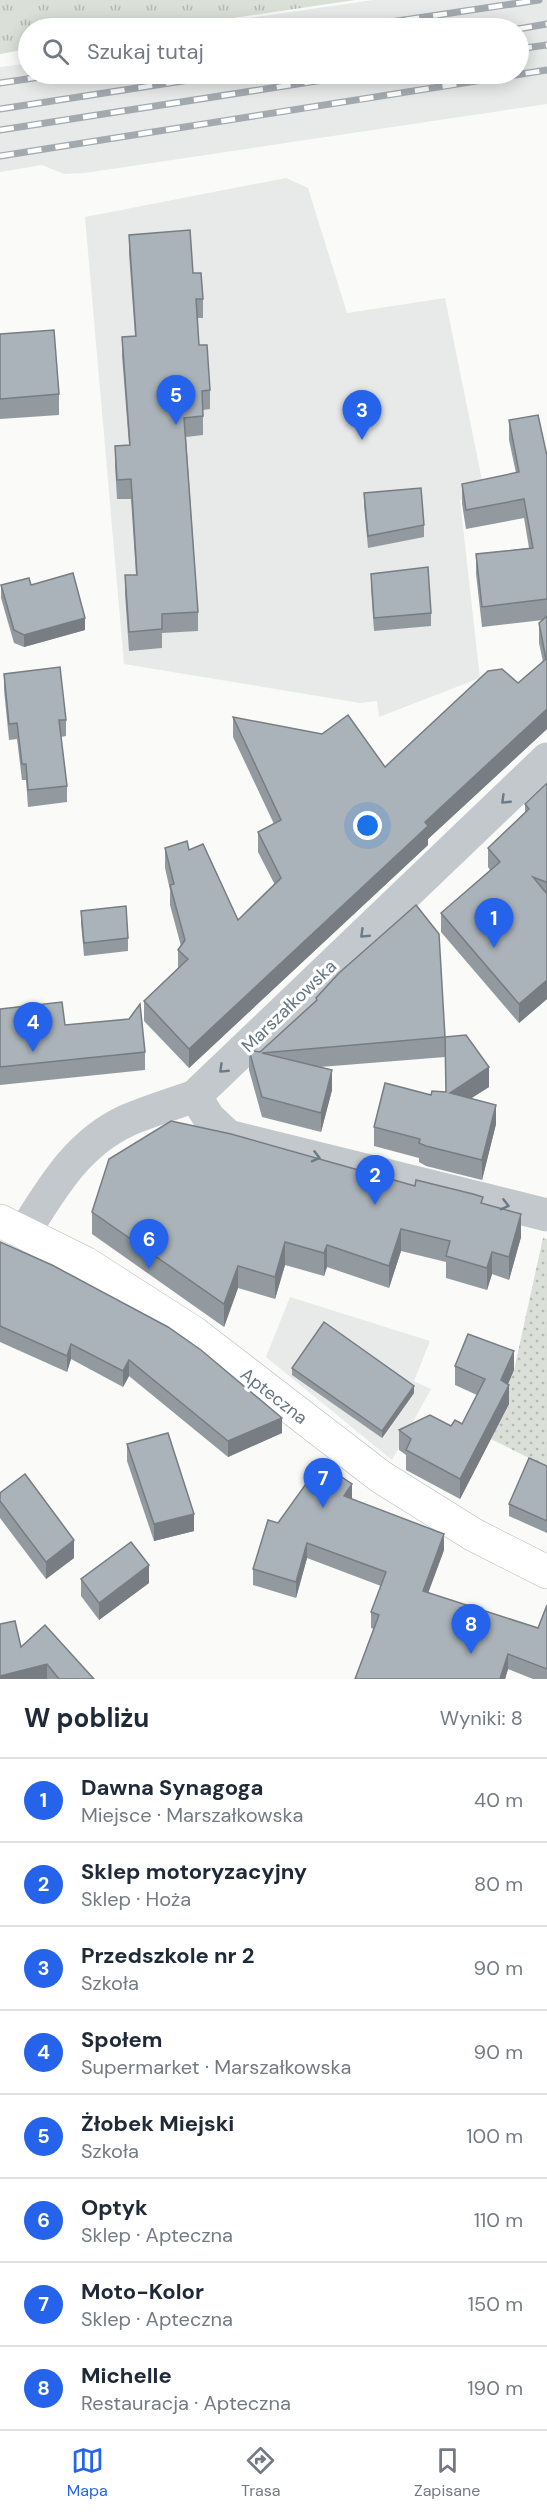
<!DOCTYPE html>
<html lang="pl">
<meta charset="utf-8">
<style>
body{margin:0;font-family:"DM Sans",sans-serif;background:#f2f2f3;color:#1f2937}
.you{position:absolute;left:368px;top:826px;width:21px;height:21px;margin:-15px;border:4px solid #fff;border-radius:50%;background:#1a73e8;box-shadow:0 0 0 9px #1a73e833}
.badge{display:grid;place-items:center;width:39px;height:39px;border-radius:50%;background:#2563eb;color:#fff;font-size:20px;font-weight:700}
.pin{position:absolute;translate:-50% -50px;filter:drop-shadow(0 2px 3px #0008)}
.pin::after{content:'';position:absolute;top:32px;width:21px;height:18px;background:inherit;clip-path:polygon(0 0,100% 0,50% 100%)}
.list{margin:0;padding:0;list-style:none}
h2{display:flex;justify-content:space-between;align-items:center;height:78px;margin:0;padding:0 24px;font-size:26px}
h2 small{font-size:20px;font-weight:400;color:#747a83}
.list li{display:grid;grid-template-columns:39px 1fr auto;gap:18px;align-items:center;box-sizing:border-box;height:84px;padding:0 24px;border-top:2px solid #e0e1e3}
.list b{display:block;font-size:22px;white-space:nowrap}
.list p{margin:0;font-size:20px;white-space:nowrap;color:#747a83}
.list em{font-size:20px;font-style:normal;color:#747a83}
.icon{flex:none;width:33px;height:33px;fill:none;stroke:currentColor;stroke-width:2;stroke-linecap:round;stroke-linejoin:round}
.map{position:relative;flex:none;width:547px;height:1679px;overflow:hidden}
.search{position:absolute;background:#fff;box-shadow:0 3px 15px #0003;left:18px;right:18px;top:18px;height:66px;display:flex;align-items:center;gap:15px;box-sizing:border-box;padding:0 21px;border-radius:33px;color:#747a83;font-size:22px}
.sheet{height:750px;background:#fff}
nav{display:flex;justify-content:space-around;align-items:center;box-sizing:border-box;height:84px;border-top:2px solid #e0e1e3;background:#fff;font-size:16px;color:#747a83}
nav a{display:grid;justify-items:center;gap:3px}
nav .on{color:#2563eb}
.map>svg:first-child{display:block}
.built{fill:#e8e9e9}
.grass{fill:url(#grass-dots)}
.park{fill:url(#park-tufts)}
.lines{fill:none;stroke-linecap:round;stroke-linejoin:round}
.secondary-casing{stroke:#b3babf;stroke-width:34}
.street{stroke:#c3c8cc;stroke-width:33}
.secondary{stroke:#fff;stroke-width:33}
.rail-casing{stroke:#a2aab0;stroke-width:7}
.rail{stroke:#fff;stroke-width:4.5;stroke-dasharray:14;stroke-linecap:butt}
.wall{fill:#929a9f}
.shaded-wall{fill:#777d82}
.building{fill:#aab3b9;stroke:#777d82;stroke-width:1.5}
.oneway{stroke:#6a7a87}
.labels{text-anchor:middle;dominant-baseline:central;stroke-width:6;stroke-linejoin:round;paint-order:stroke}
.street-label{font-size:18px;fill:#657683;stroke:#fff}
</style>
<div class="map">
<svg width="547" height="1679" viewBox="0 0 547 1679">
<defs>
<pattern id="grass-dots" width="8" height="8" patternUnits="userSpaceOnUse" patternTransform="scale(1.5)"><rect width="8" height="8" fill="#dadfd7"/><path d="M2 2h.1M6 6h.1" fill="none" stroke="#b4b9b4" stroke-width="1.8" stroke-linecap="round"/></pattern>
<pattern id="park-tufts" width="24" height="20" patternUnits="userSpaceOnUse" patternTransform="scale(1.5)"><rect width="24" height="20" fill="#dadfd7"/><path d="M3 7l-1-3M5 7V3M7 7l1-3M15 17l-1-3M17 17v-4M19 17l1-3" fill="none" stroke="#b4b9b4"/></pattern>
</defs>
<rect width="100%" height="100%" fill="#fafaf8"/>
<g class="built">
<path d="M373 0H547V104L85 173 64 174 42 165 0 172V67L24 64 28 53V74H518V28H181Z"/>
<path d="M286 178 308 188 347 313 445 298 485 495 460 500 480 678 379 717 377 701 360 703 124 664 85 217Z"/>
<path d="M290 1297 430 1341 414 1381 431 1389 392 1460 266 1357Z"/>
</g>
<path class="grass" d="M543 1238 547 1239V1467L491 1439 509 1405 501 1400 514 1370Z"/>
<path class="park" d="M0 0H355L165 28H28V49L0 54Z"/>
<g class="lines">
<defs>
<path id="secondary" d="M0 1221 85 1263 194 1333 381 1477 474 1535 547 1572"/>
</defs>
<use href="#secondary" class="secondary-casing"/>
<g class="street">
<path d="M195 1096 209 1118 228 1136 547 1215"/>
<path d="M25 1231C52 1188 77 1144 126 1121 148 1111 173 1104 195 1096L547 759"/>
</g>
<use href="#secondary" class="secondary"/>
<defs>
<g id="rail">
<path d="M350 28 539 0"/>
<path d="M518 29 547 24"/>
<path d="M518 49 547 45"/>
<path d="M0 83 60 74"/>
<path d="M0 109 228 74"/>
<path d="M0 130 362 74"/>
<path d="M0 156 547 70"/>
</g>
</defs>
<use href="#rail" class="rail-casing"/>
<use href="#rail" class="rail"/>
</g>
<g class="wall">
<path d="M129 235 193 273 203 299V318H197L199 345 210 390V409L203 410V435L186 437 198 612V631L162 633V648L129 651 125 594V575H136L131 499H117L115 465V446L129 445 122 356V337L135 336 129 254Z"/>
<path d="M0 334 59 394V415L0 419Z"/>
<path d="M509 420 547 456V729L428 839V845L189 1068 144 1021V1001L178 968V950L181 946 170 905V890L165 868V848L189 850 238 920 275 885 258 852V832L274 824 233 737V717L385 767 518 683 543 662 539 643V623L543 620 482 627 476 574V554L529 548 524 518 466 529 462 504V484L516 473 509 440Z"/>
<path d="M364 493 424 525V537L368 548 364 505Z"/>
<path d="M371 574 431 613V626L374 631 371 587Z"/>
<path d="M1 585H31L85 630 24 647 14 643 1 598Z"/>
<path d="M4 674 66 720V736L61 737 67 786V802L28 807 26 780H22L17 739 9 740 4 690Z"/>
<path d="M547 783V999L519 1023 441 932V913L490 870 488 867V848L525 812V804Z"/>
<path d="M81 911 128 938V951L84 956 81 923Z"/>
<path d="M316 998 445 1037 489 1087 471 1098 496 1124 482 1180 426 1166 419 1162V1158L374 1146V1127L431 1095 446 1092 445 1057 320 1067 332 1090 321 1132 262 1117 249 1070V1050L260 1052 316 1001Z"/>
<path d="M0 1009 65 1025 145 1052V1070L0 1085Z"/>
<path d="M415 1186 521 1237 509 1280 492 1274 487 1290 446 1278V1262L401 1251 389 1288 327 1267 324 1276 285 1265 275 1299 238 1288 224 1327 92 1234V1212Z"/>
<path d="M0 1242 282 1433 228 1457 129 1376 123 1387 71 1359 67 1372 0 1342Z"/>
<path d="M455 1366 514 1370 508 1384 509 1404 460 1499 406 1470V1455L399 1450V1430L451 1426 462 1424 477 1395 455 1385Z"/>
<path d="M292 1368 414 1393 382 1438 292 1375Z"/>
<path d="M127 1444 194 1531 154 1541 127 1461Z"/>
<path d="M547 1466V1533L509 1516V1504Z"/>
<path d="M0 1493 74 1558 46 1579 0 1518Z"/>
<path d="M352 1500 444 1550 428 1593 538 1628 547 1605V1679H533L508 1669 505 1679H355L374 1629 371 1628V1612L381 1586 307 1558 296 1598 253 1585V1569L278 1523Z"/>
<path d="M81 1579 149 1583 99 1620 81 1596Z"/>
<path d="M21 1647 94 1679H0Z"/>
</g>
<g class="shaded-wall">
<path d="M85 618V630L24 647V635Z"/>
<path d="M547 709V729L428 839V845L189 1068V1049L425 822Z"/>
<path d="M547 881V900L546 901V882Z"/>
<path d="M547 980V999L519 1023V1004Z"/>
<path d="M489 1067V1087L450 1112V1093Z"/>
<path d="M332 1070V1090L321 1132V1113Z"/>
<path d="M496 1105V1124L482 1180V1160Z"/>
<path d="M521 1214V1237L509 1280V1257Z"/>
<path d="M401 1229V1251L389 1288V1266Z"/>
<path d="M285 1242V1265L275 1299V1277Z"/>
<path d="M327 1245V1267L324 1276V1253Z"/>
<path d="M492 1252V1274L487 1290V1268Z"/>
<path d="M238 1266V1288L224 1327V1304Z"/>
<path d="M71 1344V1359L67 1372V1356Z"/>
<path d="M514 1351V1370L501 1400V1380Z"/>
<path d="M129 1360V1376L123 1387V1371Z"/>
<path d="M509 1385V1404L460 1499V1479Z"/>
<path d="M414 1386V1393L382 1438V1431Z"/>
<path d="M282 1418V1433L228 1457V1441Z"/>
<path d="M352 1484V1500L344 1496Z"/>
<path d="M194 1514V1531L154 1541V1524Z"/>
<path d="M444 1534V1550L423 1607V1591Z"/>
<path d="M74 1540V1558L46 1579V1562Z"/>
<path d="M307 1543V1558L296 1598V1582Z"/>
<path d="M149 1565V1583L99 1620V1603Z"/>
<path d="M508 1654V1669L505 1679H500Z"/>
<path d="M47 1664V1679H0V1676Z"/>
</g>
<g class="building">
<path d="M190 230 193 273H201L203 299H196L199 345H207L210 390 202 391 203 416 184 418 198 612 162 614V629L129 632 125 575H137L131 479 117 480 115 446 130 445 122 337 136 336 129 235Z"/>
<path d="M54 330 59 394 0 399V334Z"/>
<path d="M538 415 547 456V599L482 607 476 554 533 548 524 499 466 510 462 484 519 472 509 420Z"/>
<path d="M421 488 424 525 368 536 364 493Z"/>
<path d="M428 567 431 613 374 618 371 574Z"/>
<path d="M73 573 85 618 24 635 14 630 1 585 29 578 31 585Z"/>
<path d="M547 616V709L425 822 428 826 189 1049 144 1001 188 959 178 950 185 940 170 885 174 884 165 848 187 841 189 850 203 844 238 920 281 878 258 832 281 820 233 717 322 734 348 715 385 767 488 671 502 669 518 683 546 659 539 623Z"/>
<path d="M60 667 66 720H59L67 786 28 790 26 764H22L17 723 9 724 4 674Z"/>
<path d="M547 783V881L546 882 533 877 547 894V980L519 1004 441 913 500 862 488 848 529 809 525 804Z"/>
<path d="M416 905 439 934 445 1037 466 1035 489 1067 450 1093 496 1105 482 1160 426 1146 419 1143 420 1139 374 1127 385 1083 431 1095 432 1091 446 1092 445 1037 262 1053 332 1070 321 1113 262 1097 249 1050 260 1052 317 1000 316 998 339 973Z"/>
<path d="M126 906 128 938 84 943 81 911Z"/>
<path d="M62 1002 65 1025 129 1019 140 1004 145 1052 0 1067V1009Z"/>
<path d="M171 1121 231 1134 415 1186 416 1180 473 1194 483 1197 481 1203 521 1214 509 1257 492 1252 487 1268 446 1256 450 1241 401 1229 389 1266 327 1245 324 1253 285 1242 275 1277 238 1266 224 1304 92 1212 109 1159Z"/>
<path d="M0 1242 52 1265 168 1327 201 1350 282 1418 228 1441 129 1360 123 1371 71 1344 67 1356 0 1326Z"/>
<path d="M324 1322 414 1386 382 1431 292 1368Z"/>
<path d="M468 1334 514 1351 501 1380 509 1385 460 1479 406 1450 411 1439 399 1430 430 1415 451 1426 455 1420 462 1424 485 1379 455 1366Z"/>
<path d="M168 1433 194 1514 154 1524 127 1444Z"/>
<path d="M529 1458 547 1466V1521L509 1504Z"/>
<path d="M321 1463 352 1484 344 1496 444 1534 423 1591 538 1628 547 1605V1669L508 1654 500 1679H355L379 1615 371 1612 386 1572 307 1543 296 1582 253 1569 268 1520 278 1523Z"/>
<path d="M25 1474 74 1540 46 1562 0 1501V1493Z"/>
<path d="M131 1542 149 1565 99 1603 81 1579Z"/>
<path d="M15 1621 21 1647 45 1625 94 1679H59L47 1664 0 1676V1624Z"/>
</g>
<defs><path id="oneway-chevron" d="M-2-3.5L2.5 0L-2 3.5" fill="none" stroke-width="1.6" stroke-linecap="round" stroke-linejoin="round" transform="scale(1.5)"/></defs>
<g class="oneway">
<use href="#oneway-chevron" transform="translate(505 800) rotate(136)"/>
<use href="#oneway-chevron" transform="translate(364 934) rotate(136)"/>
<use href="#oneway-chevron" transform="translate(223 1069) rotate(136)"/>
<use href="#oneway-chevron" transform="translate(316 1157) rotate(14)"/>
<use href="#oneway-chevron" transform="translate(505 1205) rotate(14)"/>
</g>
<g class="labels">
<g class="street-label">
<text transform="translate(289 1006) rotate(-44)">Marszałkowska</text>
<text transform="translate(274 1396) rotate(38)">Apteczna</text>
</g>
</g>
</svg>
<div class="you"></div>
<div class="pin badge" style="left:494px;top:948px">1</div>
<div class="pin badge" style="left:375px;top:1205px">2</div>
<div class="pin badge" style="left:362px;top:440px">3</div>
<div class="pin badge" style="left:33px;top:1052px">4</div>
<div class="pin badge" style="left:176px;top:425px">5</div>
<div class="pin badge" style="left:149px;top:1269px">6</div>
<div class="pin badge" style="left:323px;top:1508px">7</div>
<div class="pin badge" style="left:471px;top:1654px">8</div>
<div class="search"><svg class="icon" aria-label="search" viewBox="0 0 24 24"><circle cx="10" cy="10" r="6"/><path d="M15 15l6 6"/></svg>Szukaj tutaj</div>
</div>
<section class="sheet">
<h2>W pobliżu<small>Wyniki: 8</small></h2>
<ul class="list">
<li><span class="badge">1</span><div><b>Dawna Synagoga</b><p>Miejsce · Marszałkowska</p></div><em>40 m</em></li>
<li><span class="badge">2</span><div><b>Sklep motoryzacyjny</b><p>Sklep · Hoża</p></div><em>80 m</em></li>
<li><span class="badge">3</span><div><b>Przedszkole nr 2</b><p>Szkoła</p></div><em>90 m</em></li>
<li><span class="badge">4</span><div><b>Społem</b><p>Supermarket · Marszałkowska</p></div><em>90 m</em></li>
<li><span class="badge">5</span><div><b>Żłobek Miejski</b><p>Szkoła</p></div><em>100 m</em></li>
<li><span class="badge">6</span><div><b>Optyk</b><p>Sklep · Apteczna</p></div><em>110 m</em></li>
<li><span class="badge">7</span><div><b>Moto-Kolor</b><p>Sklep · Apteczna</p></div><em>150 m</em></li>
<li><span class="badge">8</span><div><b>Michelle</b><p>Restauracja · Apteczna</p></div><em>190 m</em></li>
</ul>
</section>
<nav>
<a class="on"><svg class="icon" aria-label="map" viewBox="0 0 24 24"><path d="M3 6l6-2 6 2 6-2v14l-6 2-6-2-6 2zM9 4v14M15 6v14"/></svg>Mapa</a>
<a><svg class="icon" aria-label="directions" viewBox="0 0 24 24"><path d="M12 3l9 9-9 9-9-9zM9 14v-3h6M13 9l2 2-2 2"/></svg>Trasa</a>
<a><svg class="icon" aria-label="saved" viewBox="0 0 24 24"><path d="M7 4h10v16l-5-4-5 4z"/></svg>Zapisane</a>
</nav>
